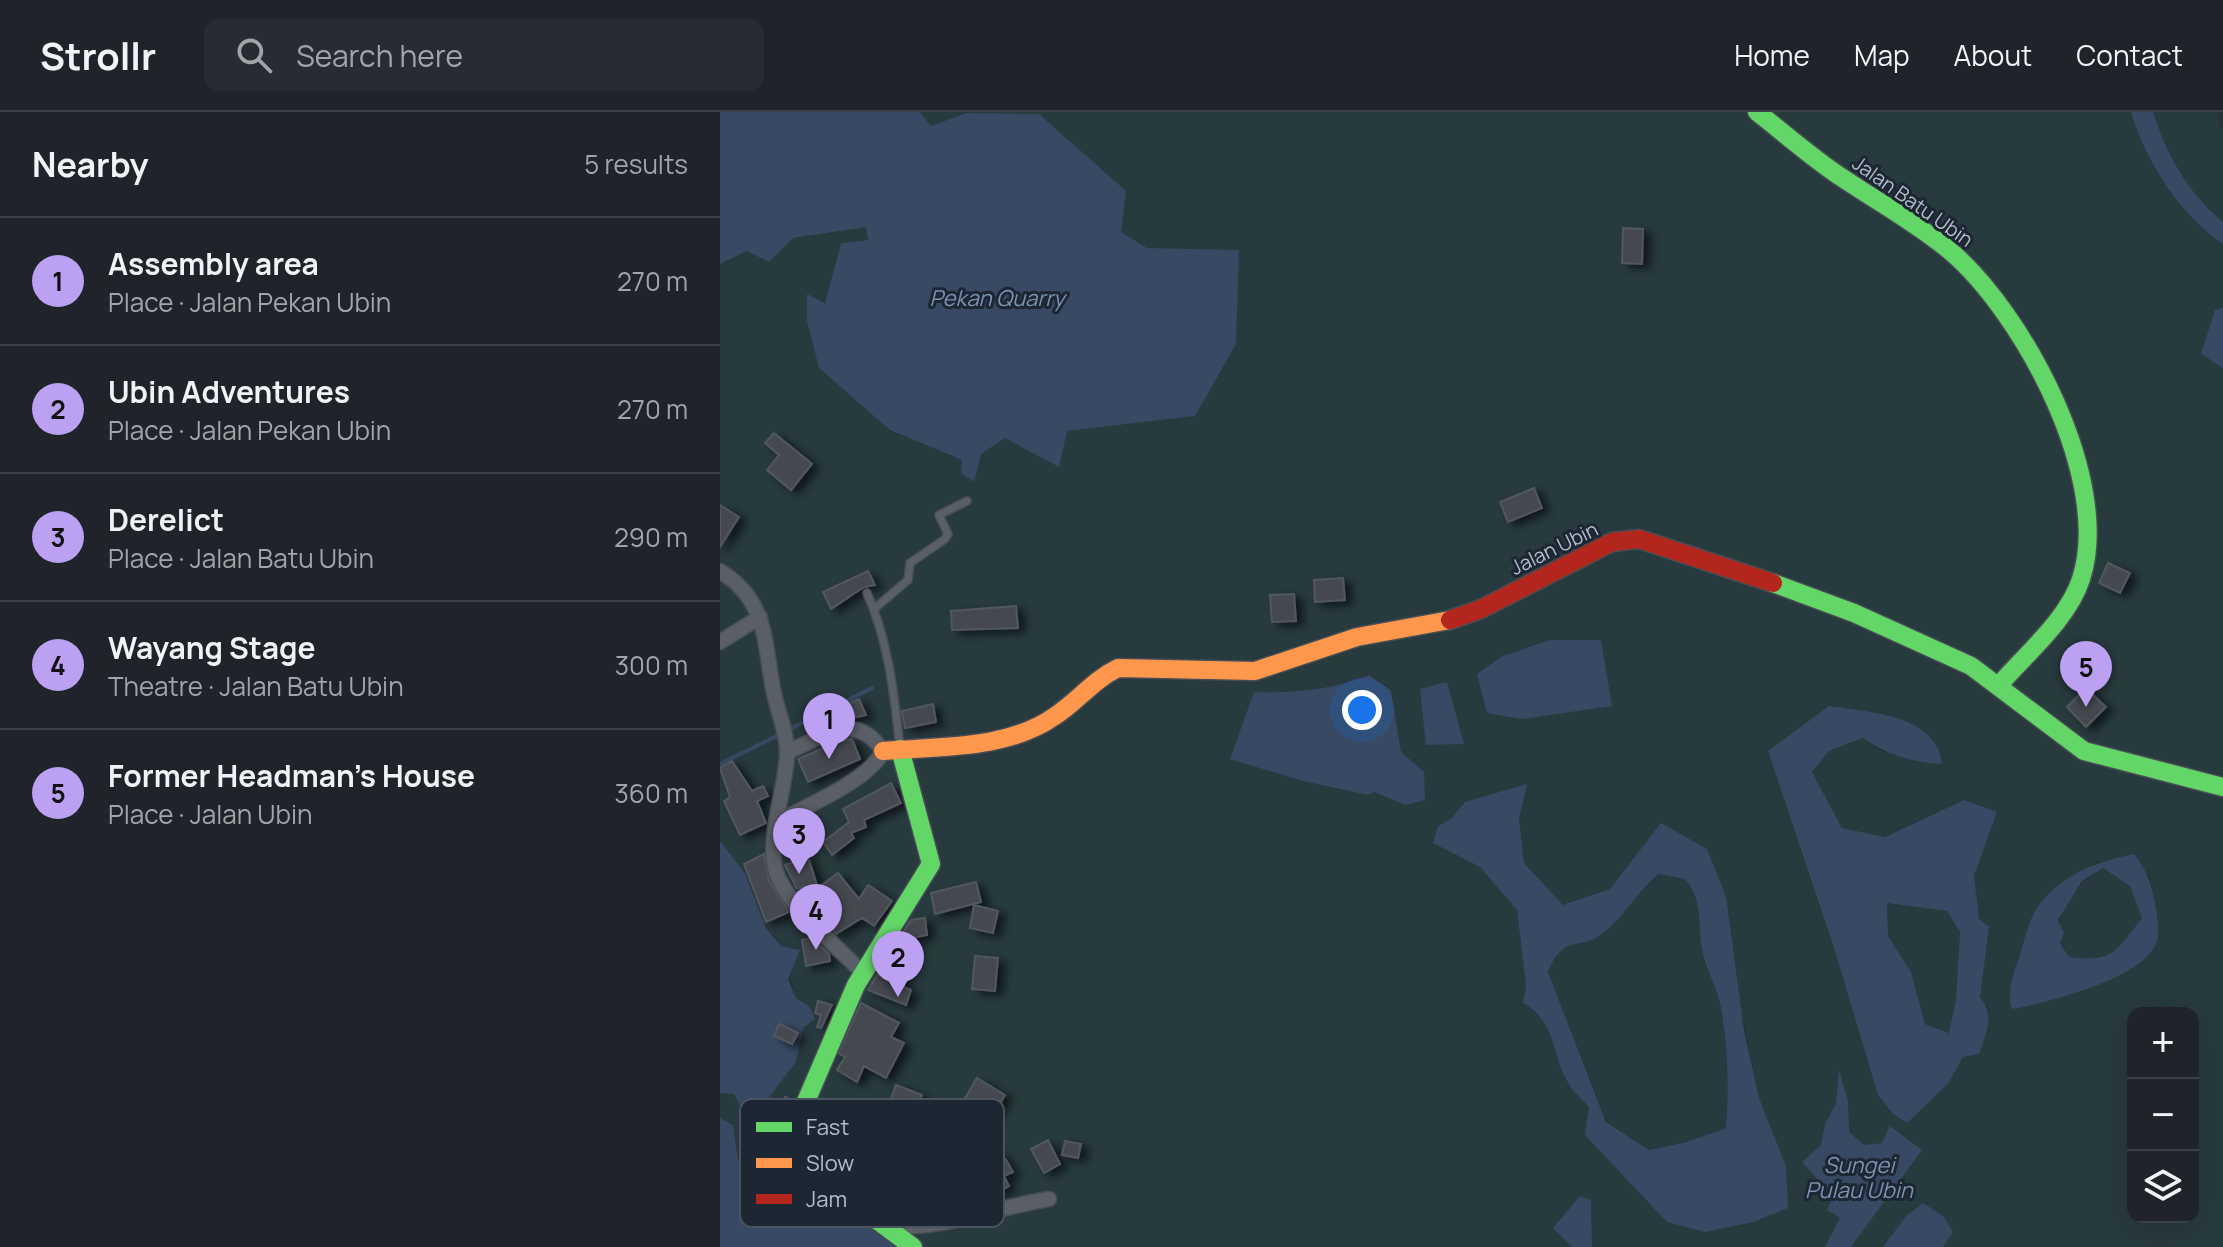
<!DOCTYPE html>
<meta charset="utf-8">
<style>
body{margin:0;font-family:Manrope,sans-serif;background:#282c32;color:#f1f3f6}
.controls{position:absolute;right:24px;bottom:24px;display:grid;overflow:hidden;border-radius:16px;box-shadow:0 8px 32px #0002}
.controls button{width:72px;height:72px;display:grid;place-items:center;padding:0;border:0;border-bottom:2px solid #3d4147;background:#20242a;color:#f1f3f6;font:40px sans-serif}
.you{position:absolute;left:642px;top:598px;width:28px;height:28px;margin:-20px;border:6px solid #fff;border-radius:50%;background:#1a73e8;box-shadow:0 0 0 12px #1a73e833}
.badge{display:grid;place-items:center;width:52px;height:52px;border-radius:50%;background:#bca0f2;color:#111;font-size:26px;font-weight:700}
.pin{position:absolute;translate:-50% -66px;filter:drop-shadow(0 2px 4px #0008)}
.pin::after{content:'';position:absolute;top:42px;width:28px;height:24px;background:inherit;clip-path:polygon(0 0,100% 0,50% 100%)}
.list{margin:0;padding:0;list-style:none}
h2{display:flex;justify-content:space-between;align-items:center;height:104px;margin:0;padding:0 32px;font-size:34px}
h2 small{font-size:26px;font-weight:400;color:#a2a4a8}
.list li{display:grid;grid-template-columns:52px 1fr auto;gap:24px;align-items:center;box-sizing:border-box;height:128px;padding:0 32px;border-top:2px solid #3d4147}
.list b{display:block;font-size:30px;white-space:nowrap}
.list p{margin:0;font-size:26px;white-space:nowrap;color:#a2a4a8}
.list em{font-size:26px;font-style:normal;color:#a2a4a8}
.icon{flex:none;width:44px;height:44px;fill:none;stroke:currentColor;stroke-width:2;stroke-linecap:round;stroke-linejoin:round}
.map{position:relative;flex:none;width:1503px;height:1135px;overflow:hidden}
header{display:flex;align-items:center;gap:48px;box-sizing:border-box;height:112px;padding:0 40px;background:#20242a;border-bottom:2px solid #3d4147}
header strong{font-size:38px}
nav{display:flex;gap:44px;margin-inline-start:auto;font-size:28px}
.search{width:560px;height:72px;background:#282c32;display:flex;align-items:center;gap:20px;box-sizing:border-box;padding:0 28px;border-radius:16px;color:#a2a4a8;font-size:30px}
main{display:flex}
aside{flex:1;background:#20242a}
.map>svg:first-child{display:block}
.green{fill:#273a3e;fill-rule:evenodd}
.water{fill:#384963;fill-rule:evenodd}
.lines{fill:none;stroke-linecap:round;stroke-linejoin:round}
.stream{stroke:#384963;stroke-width:4}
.building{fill:#444950;stroke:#52575f;stroke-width:2;filter:url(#shadow)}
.lane-casing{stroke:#484c53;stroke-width:10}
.street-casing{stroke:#484c53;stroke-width:17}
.fast-casing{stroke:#484c53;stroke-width:21}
.slow-casing{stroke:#484c53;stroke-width:21}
.jam-casing{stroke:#484c53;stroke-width:21}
.lane{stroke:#5a5e66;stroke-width:7}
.street{stroke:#5a5e66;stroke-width:14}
.fast{stroke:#63d668;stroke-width:18}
.slow{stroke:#ff974d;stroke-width:18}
.jam{stroke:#b3261e;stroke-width:18}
.labels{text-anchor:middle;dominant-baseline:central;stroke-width:6;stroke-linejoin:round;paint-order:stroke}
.street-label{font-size:20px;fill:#b4bcc9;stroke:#1d2633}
.water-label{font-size:22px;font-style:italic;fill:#7c92b1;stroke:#1d2633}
.key{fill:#1d2633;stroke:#4a5360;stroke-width:2}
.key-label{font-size:22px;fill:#b4bcc9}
</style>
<header>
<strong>Strollr</strong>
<div class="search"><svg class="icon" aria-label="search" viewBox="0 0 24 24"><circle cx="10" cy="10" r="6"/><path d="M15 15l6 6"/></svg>Search here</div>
<nav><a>Home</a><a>Map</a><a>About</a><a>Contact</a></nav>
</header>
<main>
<aside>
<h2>Nearby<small>5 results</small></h2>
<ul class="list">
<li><span class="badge">1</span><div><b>Assembly area</b><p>Place · Jalan Pekan Ubin</p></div><em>270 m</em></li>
<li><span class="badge">2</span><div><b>Ubin Adventures</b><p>Place · Jalan Pekan Ubin</p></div><em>270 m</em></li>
<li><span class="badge">3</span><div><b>Derelict</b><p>Place · Jalan Batu Ubin</p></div><em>290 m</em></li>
<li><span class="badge">4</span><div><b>Wayang Stage</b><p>Theatre · Jalan Batu Ubin</p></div><em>300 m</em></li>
<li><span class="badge">5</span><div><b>Former Headman's House</b><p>Place · Jalan Ubin</p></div><em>360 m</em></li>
</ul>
</aside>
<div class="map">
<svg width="1503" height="1135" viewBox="0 0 1503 1135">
<defs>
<filter id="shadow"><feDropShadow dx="7" dy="4" stdDeviation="4" flood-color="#0009"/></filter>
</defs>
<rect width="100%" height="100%" fill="#2a3038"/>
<g class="green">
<path d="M200 0H1411C1425 50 1461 102 1503 132V196L1481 242 1503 256V1135H1223L1233 1120 1186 1104 1163 1135H872L871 1088 852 1135H176L170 1129 33 1060 18 1048 13 1013 0 1006V981H14L21 991 41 996 76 950 90 895 76 886 61 834 41 808 25 761 0 729V152L27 139 49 149 73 126 146 114 148 128 120 132 105 191 87 183 169 318 242 348 253 370 261 342 285 325 338 354 347 319 475 304 519 139 426 136 401 120 246 1 211 14ZM649 563 671 577 681 641 704 660 685 693 654 680 648 683 583 669 511 647 534 580C574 581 612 578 649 563ZM1189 608 1165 641 1143 626 1109 639 1092 660 1122 716 1165 725 1216 700H1277L1254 764 1260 885 1270 897 1228 972 1173 1002 1158 983 1115 839 1048 639ZM732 707H799L804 751 843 793 890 777 916 747 987 737 1006 784 1011 848 1039 986 1066 1054 886 1041 866 1023 870 995C863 988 853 980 848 972 831 942 837 912 803 891L806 874 797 798 760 755 713 731 718 714ZM1377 749 1430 763 1436 833C1391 885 1355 868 1295 858L1314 801ZM1413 901H1473V1105H1413Z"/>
<path d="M1433 0H1497L1499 14 1503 17V110C1469 82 1446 42 1433 0Z"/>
<path d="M1383 756 1410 774 1422 806C1395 840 1394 849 1349 845 1326 809 1351 776 1383 756Z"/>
<path d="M939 762 965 767C984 790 977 811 982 838 985 856 996 873 1000 891 1008 932 1008 974 1006 1016L967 1030 929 1038 887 1010 828 860C844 821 860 839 882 822 903 807 917 780 939 762Z"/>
<path d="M1166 791 1227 799 1240 820 1236 887 1230 921 1205 912 1191 860 1168 824Z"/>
</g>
<g class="water">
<path d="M0 0H200L211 14 246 1 319 2 406 79 401 120 427 136 519 138 516 232 475 304 347 319 339 355 285 326 261 342 254 370 241 361 242 348 170 318 99 256 87 209V182L105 191 121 131 148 128 146 115 73 126 49 150 27 139 0 152Z"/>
<path d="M1411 0H1433C1446 42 1469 82 1503 110V132C1461 103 1425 50 1411 0Z"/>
<path d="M1502 196H1503V256L1481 242 1495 198Z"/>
<path d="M830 528H881L892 594 802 607 767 601 757 562 783 544Z"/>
<path d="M649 563 671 578 681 640 704 660 705 688 685 693 654 680 648 683 583 669 510 647 534 580C574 581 612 578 649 563Z"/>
<path d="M727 570 744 632 706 633 700 577Z"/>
<path d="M1109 594C1146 600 1218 602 1222 652 1191 650 1168 643 1143 626L1109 639 1092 660 1122 716 1165 725 1244 688 1277 700 1254 764 1259 807 1269 815 1260 885C1276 904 1266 920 1259 942L1243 945 1228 972 1187 1011 1173 1002 1158 983 1115 839 1048 639ZM1167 791 1227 799 1240 820 1236 887 1229 921 1205 912 1191 860 1168 824Z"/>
<path d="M807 672 799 707 804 751 843 793 890 777 941 711 987 737 1006 784 1024 918 1039 986 1066 1054 1068 1096 1033 1110 985 1120 947 1110 865 1023 869 995C863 988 853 980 848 971 831 942 837 911 803 891L806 874 797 798 760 755 713 731 718 714 731 707 745 690ZM939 762 965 767C984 790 977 811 982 838 985 856 996 873 1000 891 1008 932 1009 975 1006 1016L967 1030 929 1038 886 1010 828 860C844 821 860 839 882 822 904 806 917 779 939 762Z"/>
<path d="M0 729 25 761 46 816 61 834 80 838 68 867 76 886 90 895 95 907 84 915 76 950 41 996 21 995 14 982 0 981Z"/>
<path d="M1414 742C1427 759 1431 770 1435 791 1437 804 1441 822 1435 834 1419 867 1327 891 1292 897 1286 882 1293 863 1298 849 1303 834 1307 814 1314 801 1336 764 1375 750 1414 742ZM1383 756 1410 774 1422 806C1395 840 1394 850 1349 845L1340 831 1344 821 1338 808 1362 769Z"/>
<path d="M1119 958 1128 989 1129 1020 1144 1033 1162 1031 1170 1014 1202 1038 1131 1135H1105L1120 1106 1107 1098 1113 1085 1082 1050 1101 1033 1105 1012 1116 992Z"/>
<path d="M0 1006 13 1013 18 1048 33 1060 55 1041 176 1135H0Z"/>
<path d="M860 1084 871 1088 872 1135H852L833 1116Z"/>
<path d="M1203 1091 1224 1105 1233 1120 1223 1135H1163L1186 1104Z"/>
</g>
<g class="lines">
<g class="stream">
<path d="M68 618 152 576"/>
<path d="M0 652 61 622"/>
</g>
</g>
<g class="building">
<path d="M903 116 923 117 922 152 902 151Z"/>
<path d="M54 321 92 352 71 378 47 358 59 343 45 331Z"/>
<path d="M814 376 822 396 788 410 780 390Z"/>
<path d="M0 393 19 405 0 435Z"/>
<path d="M1388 451 1410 461 1400 481 1379 471Z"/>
<path d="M148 459 155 473 144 475 111 497 103 480Z"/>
<path d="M623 466 625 488 595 490 594 468Z"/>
<path d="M574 482 576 509 552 510 550 483Z"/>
<path d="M296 494 298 516 232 518 231 499Z"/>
<path d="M1366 576 1386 595 1366 615 1347 595Z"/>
<path d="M139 587 146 603 123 608 118 596Z"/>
<path d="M213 592 216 610 185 616 182 599Z"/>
<path d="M132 627 140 647 88 670 78 647 122 628Z"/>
<path d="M12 649 32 679 43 674 48 684 37 689 46 711 20 723 4 689 10 685 0 656Z"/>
<path d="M171 671 181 691 144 708 146 715 131 721 134 726 112 743 103 730 129 710 123 697Z"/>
<path d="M44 742 49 769 69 800 46 810 24 752Z"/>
<path d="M88 745 98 776 118 761 139 787 148 773 172 789 154 814 142 806 116 822 92 796 98 792 84 774 77 777 65 753Z"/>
<path d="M256 770 261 790 215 802 211 781Z"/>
<path d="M254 793 278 799 273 821 250 816Z"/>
<path d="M205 806 207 823 192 826 180 873 191 878 186 893 148 878 187 814 191 808Z"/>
<path d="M92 826 109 842 110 849 86 854 82 828Z"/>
<path d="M255 844 278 846 275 879 252 877Z"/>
<path d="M98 889 112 893 101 916 97 915 101 903 95 901Z"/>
<path d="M141 891 179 911 171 925 184 931 166 966 144 954 137 970 117 958 125 945 118 941Z"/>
<path d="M59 912 78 921 72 932 54 924Z"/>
<path d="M257 966 285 983 269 1011 240 995Z"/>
<path d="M176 973 202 983 194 1002 169 992Z"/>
<path d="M65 985 71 988 59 1018 43 1011 52 987 62 992Z"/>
<path d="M253 1028 262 1047 278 1039 286 1048 293 1060 284 1064 289 1074 275 1082 259 1052 239 1062 228 1041Z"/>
<path d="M328 1028 340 1052 324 1061 311 1037Z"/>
<path d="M345 1029 361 1032 358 1046 342 1043Z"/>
</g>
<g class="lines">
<defs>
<g id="lane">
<path d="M147 481C169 531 174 582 180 635"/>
<path d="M154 497 188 468 190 451 225 427 228 422 219 403 247 389"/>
</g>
<g id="street">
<path d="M0 459C47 488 44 528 53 577 57 598 68 622 67 643 66 677 44 734 58 765 72 797 118 836 143 861"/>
<path d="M0 530 40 505"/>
<path d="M57 710C86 694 150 668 163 639 135 597 104 625 67 640"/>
<path d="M168 1115C224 1117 274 1096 329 1087"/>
</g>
<g id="fast">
<path d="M1037 0C1064 21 1090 44 1118 63 1155 88 1195 110 1229 138 1304 201 1393 369 1361 467 1348 507 1307 541 1280 572"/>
<path d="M1053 471 1134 501 1251 554 1364 639 1503 675"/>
<path d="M180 637 211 752 136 873 69 1029 123 1083 193 1135"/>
</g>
<path id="slow" d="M163 639C220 634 287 638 335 604 358 589 373 568 398 556L535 559 637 525 730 508"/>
<path id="jam" d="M730 508 761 497 892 430 919 427 1053 471"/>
</defs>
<use href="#lane" class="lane-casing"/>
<use href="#street" class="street-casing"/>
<use href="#fast" class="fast-casing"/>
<use href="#slow" class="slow-casing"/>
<use href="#jam" class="jam-casing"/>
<use href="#lane" class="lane"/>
<use href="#street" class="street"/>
<use href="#fast" class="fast"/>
<use href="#slow" class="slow"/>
<use href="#jam" class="jam"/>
</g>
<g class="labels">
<g class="street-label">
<text transform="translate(1193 89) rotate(35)">Jalan Batu Ubin</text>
<text transform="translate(834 436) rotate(-26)">Jalan Ubin</text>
</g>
<g class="water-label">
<text x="277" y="186">Pekan Quarry</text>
<text x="1139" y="1053">Sungei<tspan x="1139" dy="25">Pulau Ubin</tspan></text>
</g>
</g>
<rect x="20" y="987" width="264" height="128" rx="12" class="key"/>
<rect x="36" y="1010" width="36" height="10" fill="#63d668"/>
<rect x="36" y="1046" width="36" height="10" fill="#ff974d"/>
<rect x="36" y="1082" width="36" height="10" fill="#b3261e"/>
<g class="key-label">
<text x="86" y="1023">Fast</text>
<text x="86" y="1059">Slow</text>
<text x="86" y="1095">Jam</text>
</g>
</svg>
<div class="controls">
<button>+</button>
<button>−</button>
<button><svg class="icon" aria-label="layers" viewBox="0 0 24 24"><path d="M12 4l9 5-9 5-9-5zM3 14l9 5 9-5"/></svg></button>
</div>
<div class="you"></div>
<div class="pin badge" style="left:109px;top:647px">1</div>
<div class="pin badge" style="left:178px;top:885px">2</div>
<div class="pin badge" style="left:79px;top:762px">3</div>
<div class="pin badge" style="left:96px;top:838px">4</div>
<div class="pin badge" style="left:1366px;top:595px">5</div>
</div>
</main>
